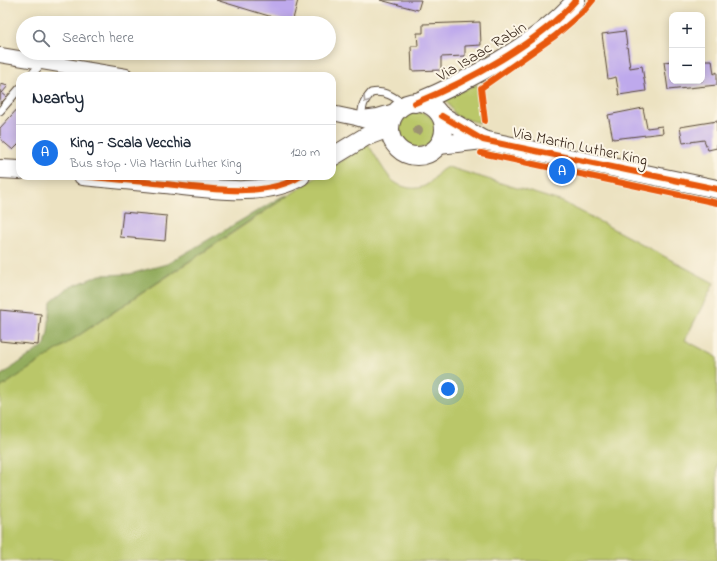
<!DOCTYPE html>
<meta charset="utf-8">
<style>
body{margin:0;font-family:"Indie Flower",sans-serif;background:#f6f6f7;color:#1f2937}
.controls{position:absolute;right:12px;top:12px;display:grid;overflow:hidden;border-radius:8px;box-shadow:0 2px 10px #0003}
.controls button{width:36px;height:36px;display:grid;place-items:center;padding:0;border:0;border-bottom:1px solid #e0e1e3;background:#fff;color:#1f2937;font:20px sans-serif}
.you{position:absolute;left:448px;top:389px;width:14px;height:14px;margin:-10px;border:3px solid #fff;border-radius:50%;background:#1a73e8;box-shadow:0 0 0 6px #1a73e833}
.badge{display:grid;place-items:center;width:26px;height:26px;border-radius:50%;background:#1a73e8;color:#fff;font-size:13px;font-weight:700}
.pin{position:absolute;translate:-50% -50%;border:2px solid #fff;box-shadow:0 1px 4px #0006}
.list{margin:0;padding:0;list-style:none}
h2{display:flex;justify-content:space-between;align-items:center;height:52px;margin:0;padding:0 16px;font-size:17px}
h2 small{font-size:13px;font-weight:400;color:#747a83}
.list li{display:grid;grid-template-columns:26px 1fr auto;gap:12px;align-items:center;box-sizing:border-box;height:56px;padding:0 16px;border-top:1px solid #e0e1e3}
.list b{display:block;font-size:15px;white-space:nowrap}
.list p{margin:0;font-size:13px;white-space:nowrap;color:#747a83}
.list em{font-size:13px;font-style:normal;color:#747a83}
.icon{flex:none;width:22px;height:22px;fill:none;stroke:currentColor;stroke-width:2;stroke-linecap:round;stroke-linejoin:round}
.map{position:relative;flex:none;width:717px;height:561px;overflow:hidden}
.search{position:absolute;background:#fff;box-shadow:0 2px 10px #0003;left:16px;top:16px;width:320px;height:44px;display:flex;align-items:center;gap:10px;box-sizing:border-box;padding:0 14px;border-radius:22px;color:#747a83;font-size:15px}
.panel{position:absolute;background:#fff;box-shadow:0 2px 10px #0003;left:16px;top:72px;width:320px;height:108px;border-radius:12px}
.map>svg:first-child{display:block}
.green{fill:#bac769;stroke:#7a7844}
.forest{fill:#93ac5d;stroke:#676b3e}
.building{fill:#bea9ec}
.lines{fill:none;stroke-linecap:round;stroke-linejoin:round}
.service-casing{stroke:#564636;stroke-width:9}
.minor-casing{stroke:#564636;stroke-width:16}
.tertiary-casing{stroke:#564636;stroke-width:20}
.service{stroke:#fff;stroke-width:7}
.minor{stroke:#fff;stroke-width:14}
.tertiary{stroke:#fff;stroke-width:18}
.cycleway-casing{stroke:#fcf5e5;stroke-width:8}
.cycleway{stroke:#e8590c;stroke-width:6}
.tree{fill:#9c9272}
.oneway{stroke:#a79f9a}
.labels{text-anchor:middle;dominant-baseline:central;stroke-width:4;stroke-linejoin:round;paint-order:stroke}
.street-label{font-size:16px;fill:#3b2a1e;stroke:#fcf5e5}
</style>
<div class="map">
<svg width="717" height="561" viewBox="0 0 717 561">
<rect width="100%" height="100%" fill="#fcf5e5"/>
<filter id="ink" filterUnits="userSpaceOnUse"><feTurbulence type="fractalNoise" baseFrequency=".025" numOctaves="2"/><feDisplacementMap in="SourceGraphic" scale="8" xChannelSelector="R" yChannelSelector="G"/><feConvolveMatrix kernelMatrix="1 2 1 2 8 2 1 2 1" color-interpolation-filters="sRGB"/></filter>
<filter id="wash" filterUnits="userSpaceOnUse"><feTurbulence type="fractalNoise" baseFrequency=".012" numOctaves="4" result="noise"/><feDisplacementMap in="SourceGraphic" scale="16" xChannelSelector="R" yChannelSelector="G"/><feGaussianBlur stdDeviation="0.9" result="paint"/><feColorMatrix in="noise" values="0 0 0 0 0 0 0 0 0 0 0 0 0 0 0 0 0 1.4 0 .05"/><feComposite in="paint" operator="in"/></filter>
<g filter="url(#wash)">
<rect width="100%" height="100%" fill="#ece2c1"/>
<g class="green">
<path d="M477 84 480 104 479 123 456 116 445 99Z"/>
<circle cx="418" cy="130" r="18"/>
<path d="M368 144C375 155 382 168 390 178 399 188 417 192 428 184 436 178 438 170 448 167L563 202 714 283 685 340 717 357V561H0V388L318 176H332V167Z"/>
</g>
<path class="forest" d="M288 195 0 388V376L45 345 48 332 51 302 68 288 100 275 130 274 167 264 281 197Z"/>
<g id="blocks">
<g class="building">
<path d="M216 0H298L292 23Z"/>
<path d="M380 0H421L418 10Z"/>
<path d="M480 22 481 45 465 46V56L441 57V70L412 71 411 46H418L417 33H423V24Z"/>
<path d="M625 31 630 68 642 66 646 91 619 95 616 77 608 79 602 34Z"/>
<path d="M702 60H712L714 74 717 72V85L668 90 664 62 672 61V81H702Z"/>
<path d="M1 84 8 86 2 93 7 97 0 104Z"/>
<path d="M20 106V143L13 150 0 139V128Z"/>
<path d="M643 108 647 128 662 126 663 133 613 139 608 115Z"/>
<path d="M717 121V148L708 150 704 140 683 143 680 127Z"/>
<path d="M123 212 167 216 165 241 120 237Z"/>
<path d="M0 310 41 314 38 345 0 341Z"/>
</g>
</g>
</g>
<g filter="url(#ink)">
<use href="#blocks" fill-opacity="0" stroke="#564636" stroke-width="1"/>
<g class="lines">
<defs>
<g id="service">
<path d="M30 76 43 62"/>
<path d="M0 111 20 88"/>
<path d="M362 118C361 107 364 101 371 93 385 90 394 97 405 105"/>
</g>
<g id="minor">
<path d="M0 55 126 76"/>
<path d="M332 113 356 118 389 128"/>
<path d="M362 118 378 116 398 110"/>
</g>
<g id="tertiary">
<circle cx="417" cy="129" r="27"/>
<path d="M415 103C467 82 540 42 576 0"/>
<path d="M442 116 483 140 717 189"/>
<path d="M439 145 483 140"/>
<path d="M332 157 365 137 389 128"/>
<path d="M0 169 20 170"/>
<path d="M83 176C110 179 138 181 165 184 206 188 264 199 301 176"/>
</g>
</defs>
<use href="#service" class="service-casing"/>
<use href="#minor" class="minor-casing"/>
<use href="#tertiary" class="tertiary-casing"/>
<use href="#service" class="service"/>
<use href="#minor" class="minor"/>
<use href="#tertiary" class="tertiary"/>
<defs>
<g id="cycleway">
<path d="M415 103C467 82 540 42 576 0"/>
<path d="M442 116 483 140 717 189"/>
<path d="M485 121 481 88 555 36 583 12 593 0"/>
<path d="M481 153 717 203"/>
<path d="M83 176C110 179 138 181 165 184 206 188 264 199 301 176"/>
</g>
</defs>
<use href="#cycleway" class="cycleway-casing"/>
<use href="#cycleway" class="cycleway"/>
</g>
<circle class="tree" cx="418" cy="130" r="5"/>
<defs><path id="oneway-chevron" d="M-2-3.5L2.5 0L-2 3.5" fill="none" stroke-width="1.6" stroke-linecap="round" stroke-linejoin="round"/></defs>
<use class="oneway" href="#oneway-chevron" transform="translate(366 100) rotate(122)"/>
</g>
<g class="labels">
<g class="street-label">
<text transform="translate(482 52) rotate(-31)">Via Isaac Rabin</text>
<text transform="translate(580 147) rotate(12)">Via Martin Luther King</text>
</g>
</g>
</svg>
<div class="controls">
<button>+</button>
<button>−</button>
</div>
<div class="you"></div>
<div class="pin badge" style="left:562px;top:171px">A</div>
<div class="search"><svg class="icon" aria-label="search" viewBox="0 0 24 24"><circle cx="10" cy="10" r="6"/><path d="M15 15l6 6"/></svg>Search here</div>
<section class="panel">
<h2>Nearby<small></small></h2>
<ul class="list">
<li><span class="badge">A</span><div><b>King - Scala Vecchia</b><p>Bus stop · Via Martin Luther King</p></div><em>120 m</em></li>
</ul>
</section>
</div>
